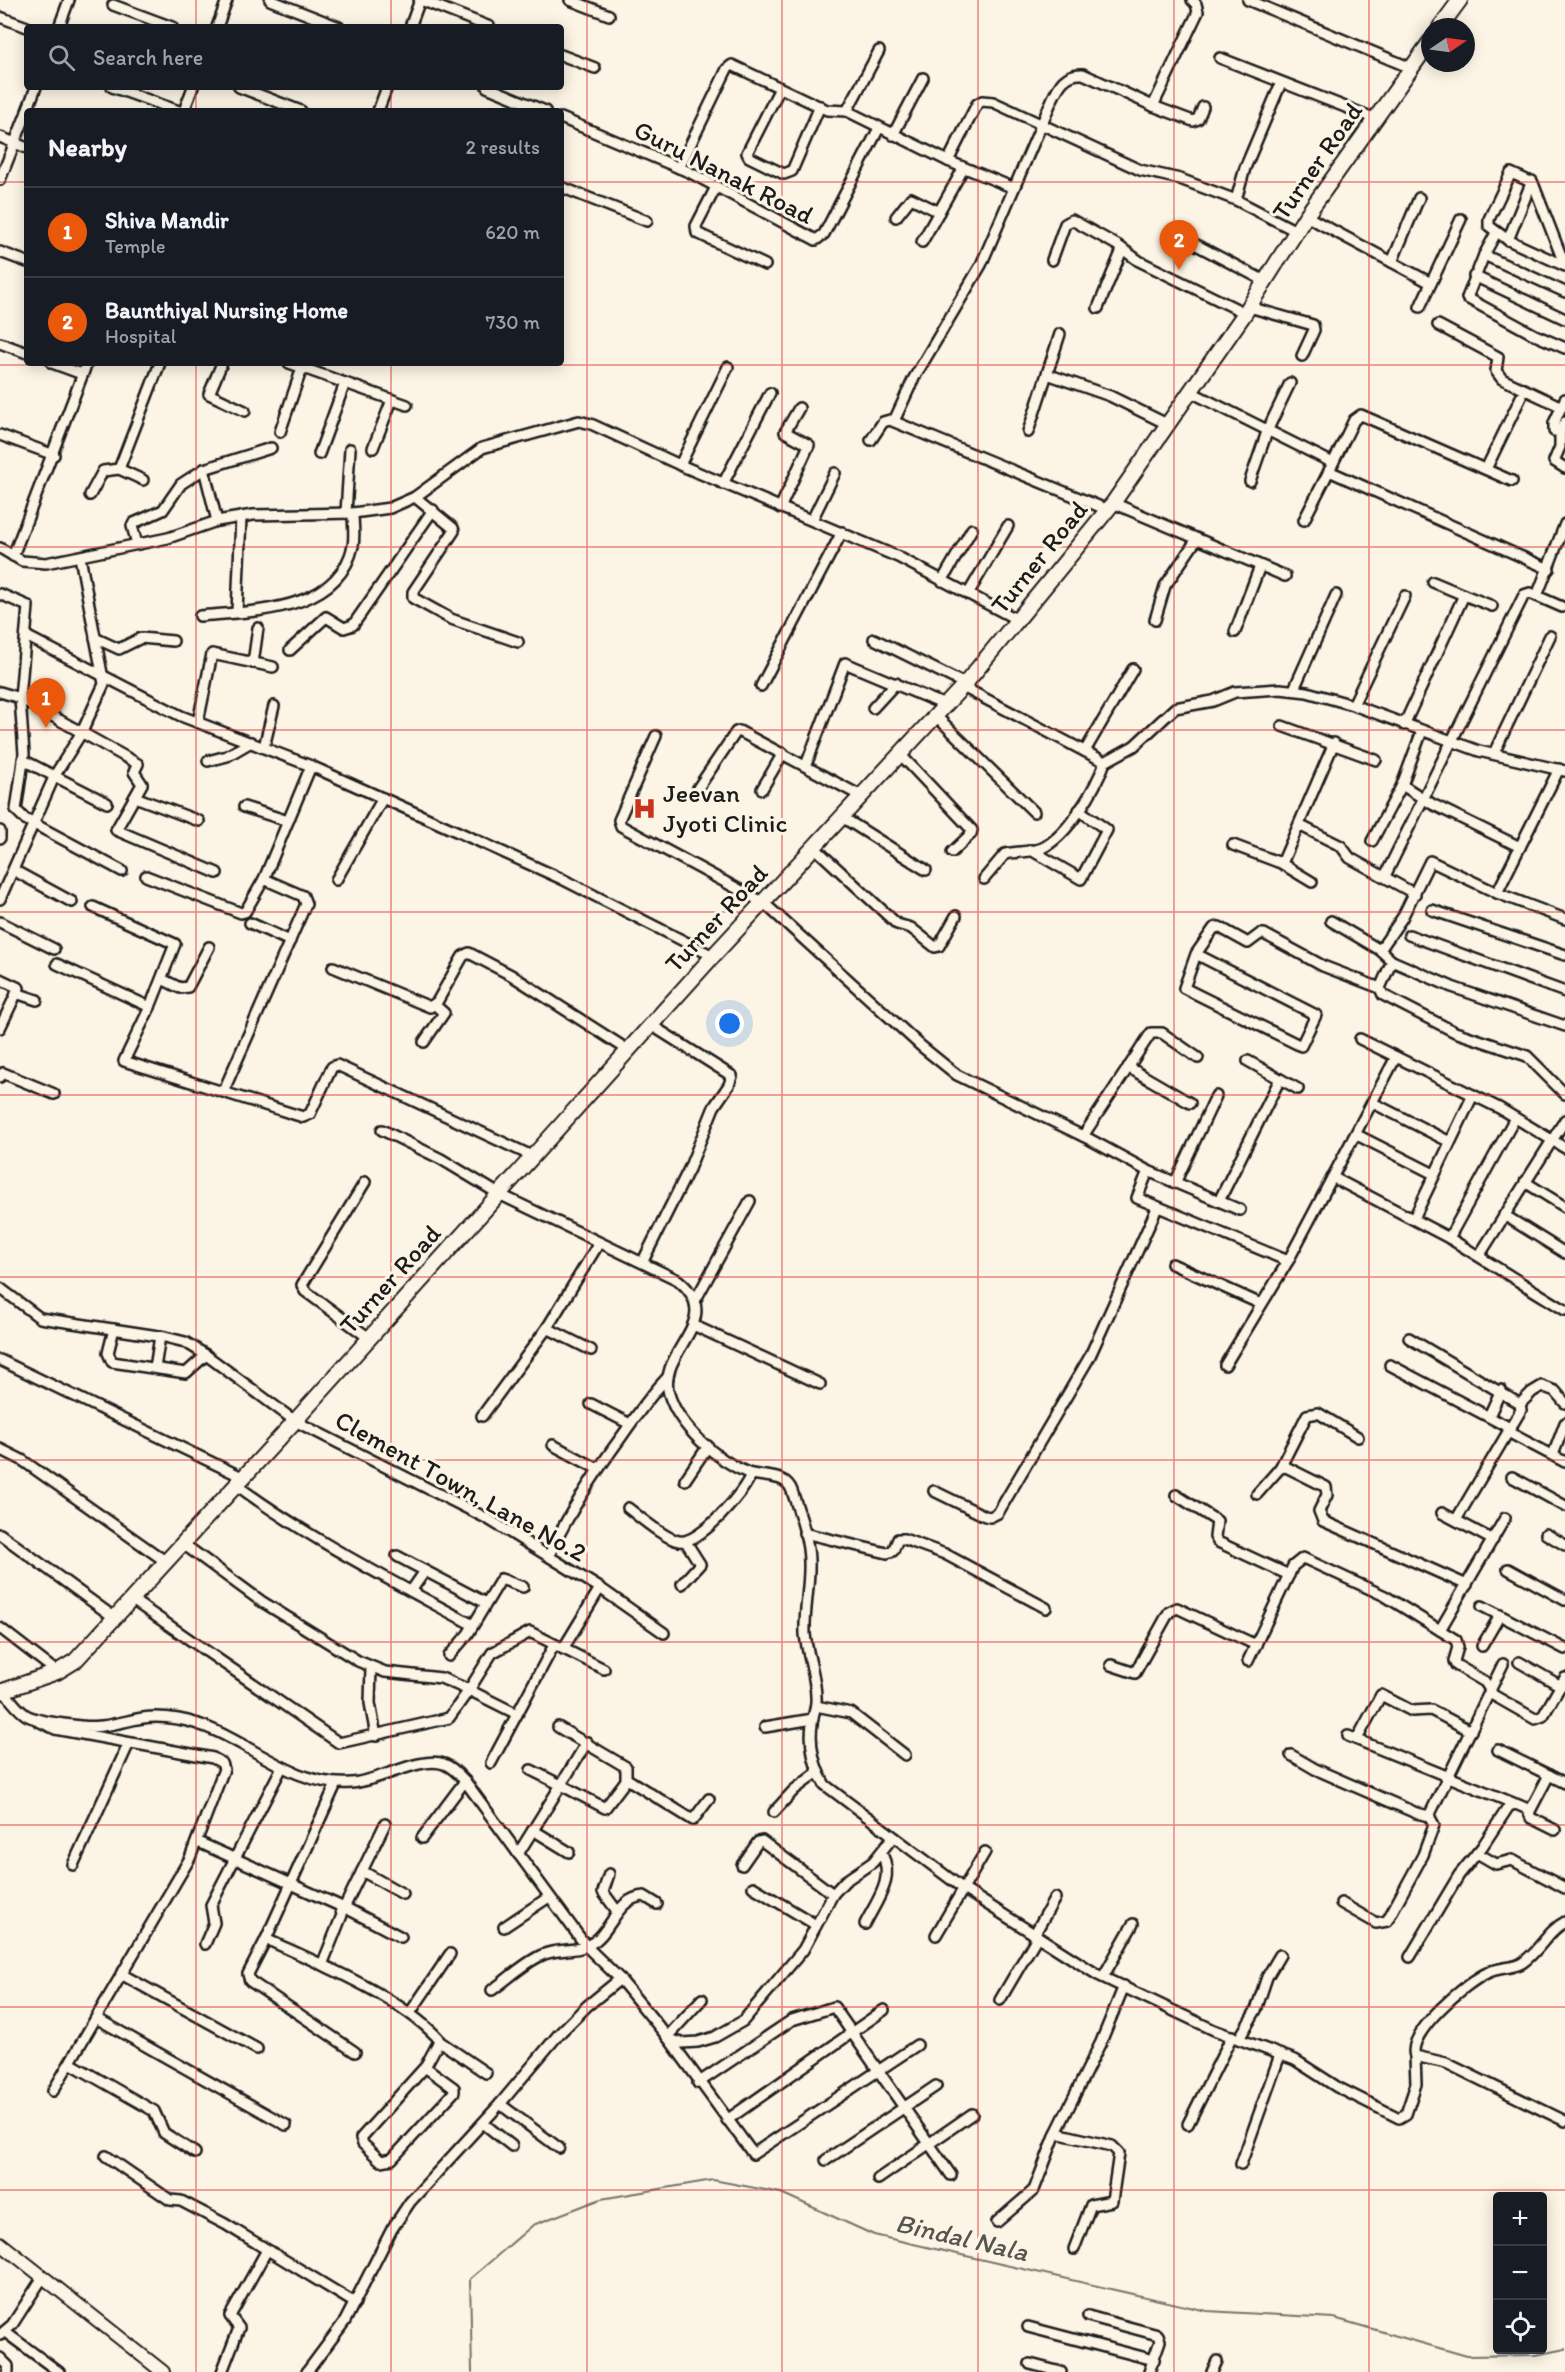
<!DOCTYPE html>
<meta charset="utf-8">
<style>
body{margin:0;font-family:Itim,sans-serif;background:#242831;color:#f1f3f6}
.controls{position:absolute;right:18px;bottom:18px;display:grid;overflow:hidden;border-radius:6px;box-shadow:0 3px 15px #0003}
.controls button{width:54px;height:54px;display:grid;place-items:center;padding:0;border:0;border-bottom:2px solid #363941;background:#171b24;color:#f1f3f6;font:30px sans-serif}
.compass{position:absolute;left:1421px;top:18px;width:54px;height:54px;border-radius:50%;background:#171b24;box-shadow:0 3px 15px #0003;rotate:77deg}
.you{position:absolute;left:730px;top:1024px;width:21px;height:21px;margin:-15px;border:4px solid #fff;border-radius:50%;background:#1a73e8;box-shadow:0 0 0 9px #1a73e833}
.badge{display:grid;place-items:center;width:39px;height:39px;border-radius:50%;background:#ea580c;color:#fff;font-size:20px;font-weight:700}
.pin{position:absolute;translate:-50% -50px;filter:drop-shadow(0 2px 3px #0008)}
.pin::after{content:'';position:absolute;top:32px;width:21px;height:18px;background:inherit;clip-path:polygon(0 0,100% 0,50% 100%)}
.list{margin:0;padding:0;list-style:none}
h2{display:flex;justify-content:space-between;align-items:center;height:78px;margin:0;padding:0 24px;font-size:26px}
h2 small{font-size:20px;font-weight:400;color:#9ea1a6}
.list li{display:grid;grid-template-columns:39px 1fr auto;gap:18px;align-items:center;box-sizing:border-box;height:90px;padding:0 24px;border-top:2px solid #363941}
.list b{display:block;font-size:22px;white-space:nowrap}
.list p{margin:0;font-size:20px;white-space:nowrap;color:#9ea1a6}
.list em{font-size:20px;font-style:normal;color:#9ea1a6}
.icon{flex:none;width:33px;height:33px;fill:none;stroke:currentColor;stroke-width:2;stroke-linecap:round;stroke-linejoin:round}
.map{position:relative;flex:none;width:1565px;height:2372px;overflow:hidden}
.search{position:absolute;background:#171b24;box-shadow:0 3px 15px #0003;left:24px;top:24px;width:540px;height:66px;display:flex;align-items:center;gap:15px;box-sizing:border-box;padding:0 21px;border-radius:6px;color:#9ea1a6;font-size:22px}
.panel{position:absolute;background:#171b24;box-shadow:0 3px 15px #0003;left:24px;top:108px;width:540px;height:258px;border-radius:6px}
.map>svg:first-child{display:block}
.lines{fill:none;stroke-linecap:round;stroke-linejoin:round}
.stream{stroke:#75726c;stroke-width:2}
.minor-casing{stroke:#1c1c1c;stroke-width:14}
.tertiary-casing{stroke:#1c1c1c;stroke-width:16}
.secondary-casing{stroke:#1c1c1c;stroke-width:18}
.minor{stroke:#fcf5e5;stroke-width:9}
.tertiary{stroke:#fcf5e5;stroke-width:12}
.secondary{stroke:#fcf5e5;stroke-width:14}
.grid{fill:none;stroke:#d62828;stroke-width:1.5;stroke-opacity:0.55}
.labels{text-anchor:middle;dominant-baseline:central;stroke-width:6;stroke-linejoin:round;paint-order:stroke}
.street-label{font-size:26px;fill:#1c1c1c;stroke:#fcf5e5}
.poi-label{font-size:26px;fill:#1c1c1c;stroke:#fcf5e5;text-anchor:start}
.water-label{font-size:27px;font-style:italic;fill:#575551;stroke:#fcf5e5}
</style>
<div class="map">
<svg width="1565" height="2372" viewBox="0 0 1565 2372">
<rect width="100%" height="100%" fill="#fcf5e5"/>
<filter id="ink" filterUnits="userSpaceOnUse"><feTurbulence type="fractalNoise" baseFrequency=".0167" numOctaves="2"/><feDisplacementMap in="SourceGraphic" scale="12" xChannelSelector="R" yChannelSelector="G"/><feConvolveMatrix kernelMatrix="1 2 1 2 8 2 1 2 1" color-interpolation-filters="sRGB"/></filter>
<g filter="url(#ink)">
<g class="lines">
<path class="stream" d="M472 2372 470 2279 533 2225 601 2199 713 2180 781 2193 874 2235 1207 2311 1334 2318 1467 2356 1536 2355 1565 2349"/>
<defs>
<g id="minor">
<path d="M270 0 339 27"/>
<path d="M421 0 490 27"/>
<path d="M570 0 609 15"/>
<path d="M1192 0 1196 4 1198 12 1153 106 1193 121 1198 119 1203 107"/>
<path d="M1248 0 1411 68"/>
<path d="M113 5 172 27"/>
<path d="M0 17 27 27"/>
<path d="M59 27 69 0"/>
<path d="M217 27 227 0"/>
<path d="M410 27 420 0"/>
<path d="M561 55 595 68"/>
<path d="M1220 58 1376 119"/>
<path d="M112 87 179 111"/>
<path d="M239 87 301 111"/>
<path d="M487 87 545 111"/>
<path d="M780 88 747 153 749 157 784 174 792 171 820 106"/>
<path d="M27 111 36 87"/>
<path d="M184 111 193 87"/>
<path d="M378 111 387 87"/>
<path d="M847 111 879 51"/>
<path d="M561 118 689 172 816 240 824 234 879 128"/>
<path d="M893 135 923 78"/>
<path d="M0 137 27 148"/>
<path d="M948 161 1014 188"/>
<path d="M679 168 727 69 732 65 827 110 847 111 948 161 977 104 982 101 993 102 1140 170 1180 179 1236 200 1296 231"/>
<path d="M1511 173 1533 183 1565 266 1508 240 1489 226V219Z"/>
<path d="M0 180 27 112"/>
<path d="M561 187 647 221"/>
<path d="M716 187 696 226 697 233 765 265"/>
<path d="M1236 200 1245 168 1281 83"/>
<path d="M1306 216 1431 283"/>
<path d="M896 217 911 198 939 212"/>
<path d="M1496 233 1484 255 1467 298 1535 335 1565 348"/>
<path d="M1187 240 1265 281"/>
<path d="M1508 240 1532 181"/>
<path d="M922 242 963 169"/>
<path d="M0 252 27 262"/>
<path d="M1484 255 1565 292"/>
<path d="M1052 260 1065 224 1072 220 1117 245 1139 261 1245 313"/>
<path d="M1392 262 1419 198"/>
<path d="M1474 276 1565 319"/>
<path d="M1249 307 1313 325 1314 330 1302 356"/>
<path d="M1420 307 1461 219"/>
<path d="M1098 308 1122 250"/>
<path d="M1438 325 1498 357 1496 371 1502 379 1562 407"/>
<path d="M0 343 27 353"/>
<path d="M52 363 82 374"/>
<path d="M222 363 209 394 245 411"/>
<path d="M289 363 407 405"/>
<path d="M1047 374 1110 396 1169 425"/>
<path d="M1191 392 1333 463 1354 420 1361 415 1512 481"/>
<path d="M894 421 914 378 981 265 1052 100C1059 85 1065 73 1083 74L1153 106"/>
<path d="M1565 422 1560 431V447L1554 461 1565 468"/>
<path d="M1560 431H1554V423L1565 399"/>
<path d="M280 432 302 368"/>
<path d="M1028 432 1060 334"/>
<path d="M0 435 54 455"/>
<path d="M871 440 883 422 890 420 1108 510"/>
<path d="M373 448 392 400"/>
<path d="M319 454 345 383"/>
<path d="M1333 463 1329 471 1549 569"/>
<path d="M680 465 728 367"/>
<path d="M204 469 217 521"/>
<path d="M1486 469 1521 397"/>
<path d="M143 480 119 469 160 363"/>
<path d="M1250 481 1268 429 1290 383"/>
<path d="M723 484 770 393"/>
<path d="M90 495 103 471 119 469"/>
<path d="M415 497 453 528 454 531 413 592V598L451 619 518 642"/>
<path d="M1113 503 1285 576"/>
<path d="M780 508 809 445 785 432 799 408"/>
<path d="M346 513 350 449"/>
<path d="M812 520 835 473"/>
<path d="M1304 520 1329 471"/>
<path d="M137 544 132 526 134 523 163 510 181 484 204 469 271 448"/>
<path d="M0 548 22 561 46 563 168 538 217 521 253 515 353 513 390 508 415 497 482 448 579 421 591 424 680 465 898 557 1018 620"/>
<path d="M13 556 87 363"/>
<path d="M942 581 972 529"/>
<path d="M0 594 28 606 20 698 24 754 16 810 25 819 122 871"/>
<path d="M968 594 1008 526"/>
<path d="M1464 595 1492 606"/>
<path d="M1537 596 1565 524"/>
<path d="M237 612 241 517"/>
<path d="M200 616C254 611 338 612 353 546 355 535 353 524 353 513"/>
<path d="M1155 620 1165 586 1197 539"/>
<path d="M1235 632 1260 566"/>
<path d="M26 636 181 716 311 766 476 840 562 879 713 956"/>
<path d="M95 638 119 649 141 638 173 641"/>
<path d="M874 639 965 684"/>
<path d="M290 650 326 617 344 628 353 625 433 510"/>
<path d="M253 663 258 628"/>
<path d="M761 686 842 532"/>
<path d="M963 687 1105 762 1134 746 1175 708 1213 701 1235 692 1280 689 1307 692 1353 705 1479 751 1565 771"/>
<path d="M1294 689 1336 595"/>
<path d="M0 692 20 698 138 764 134 772 142 784 116 830 217 873"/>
<path d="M1353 705 1405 596"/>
<path d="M873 708 896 683"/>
<path d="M935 715 1034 812"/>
<path d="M198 722 212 654 273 667"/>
<path d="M1404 725 1464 595 1433 582"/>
<path d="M1282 726 1376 760"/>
<path d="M656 736 619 820 621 826 764 903 921 1046 957 1075 1089 1139 1148 1171 1137 1198 1288 1261"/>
<path d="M264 747 274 706"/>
<path d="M1085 751 1133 669"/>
<path d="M899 753 972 830 971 834 952 852"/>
<path d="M1494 753 1550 636"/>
<path d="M23 760 107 803"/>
<path d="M208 761 227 756 251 742"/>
<path d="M806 765 845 663 945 705"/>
<path d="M1402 785 1432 804 1520 847"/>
<path d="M698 788 736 732 739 731 861 796"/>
<path d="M762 789 783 753"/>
<path d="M135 797 199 821"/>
<path d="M244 807 288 821"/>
<path d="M842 817 926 870"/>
<path d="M1299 825 1341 846 1350 858 1415 894"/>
<path d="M0 838V831"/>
<path d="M1372 841 1402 785 1422 731"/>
<path d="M1233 845 1278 862 1283 861 1334 743"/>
<path d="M814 847 897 924 911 928 935 947 939 946 956 916"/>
<path d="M1031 850 1081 879 1107 830 1079 810"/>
<path d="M1279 862 1312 882"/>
<path d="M15 871 72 902"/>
<path d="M146 876 241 913 245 912 264 879 311 766"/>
<path d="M1385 876 1524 595 1530 593 1562 607"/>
<path d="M984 879 1005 854C1017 851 1030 853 1042 848 1068 836 1096 788 1105 762"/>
<path d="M336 880 383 798"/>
<path d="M1497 893 1559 769"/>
<path d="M0 899 55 775 82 732 104 684 80 557"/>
<path d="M93 907 175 944 150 1007 124 1061 303 1117 310 1114 332 1067 337 1065 532 1156"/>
<path d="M1432 910 1565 955"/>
<path d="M1331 921 1380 950 1392 961 1452 987 1565 1026"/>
<path d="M0 922 54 949"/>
<path d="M250 923 290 941"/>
<path d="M1409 935 1565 992"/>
<path d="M1380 950 1402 918 1430 861 1497 893 1565 919"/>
<path d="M1196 954 1316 1015 1301 1046 1184 988 1196 954 1214 928 1219 927 1248 943 1260 934H1264L1323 966 1380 988"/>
<path d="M1392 961 1380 988 1383 995 1455 1032 1527 1056 1565 1094"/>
<path d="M57 964 150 1007"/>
<path d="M333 967 430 1007 437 1002 463 956 469 953 511 975 628 1050"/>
<path d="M0 979 19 988 0 1028"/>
<path d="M162 979 180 988 188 987 209 947"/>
<path d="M16 993 37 1000"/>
<path d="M1360 1039 1499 1108 1565 1148"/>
<path d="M424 1042 444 1013 435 1005"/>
<path d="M1248 1061 1298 1089"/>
<path d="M1128 1067 1190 1103"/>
<path d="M0 1077 3 1073 54 1094"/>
<path d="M224 1090 306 904 303 896 264 879"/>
<path d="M1373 1103 1450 1142"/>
<path d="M382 1130 441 1159 499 1194 678 1280C728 1320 656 1351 669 1394 679 1427 717 1460 748 1473 763 1478 786 1473 792 1491 799 1512 809 1539 809 1562 810 1586 804 1609 805 1634 807 1655 816 1676 816 1697 817 1706 813 1714 812 1724 809 1744 814 1767 825 1785L965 1890 1098 1975 1214 2030 1295 2060 1337 2087 1399 2118 1406 2114 1416 2084 1415 2056"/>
<path d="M1357 1135 1434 1174"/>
<path d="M1083 1136 1151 1033H1162L1198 1058"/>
<path d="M1148 1171 1240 1210"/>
<path d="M1334 1178 1449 1238 1565 1310"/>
<path d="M365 1182 302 1285 305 1291 369 1338"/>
<path d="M1525 1182 1565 1207"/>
<path d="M1175 1183 1216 1096"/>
<path d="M1219 1201 1280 1079"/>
<path d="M1504 1215 1565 1253"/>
<path d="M1414 1218 1473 1095"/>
<path d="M1449 1238 1515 1118"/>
<path d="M1479 1256 1565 1120"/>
<path d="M643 1261 689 1169 714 1107 729 1085 732 1076 651 1025"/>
<path d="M1172 1264 1261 1304"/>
<path d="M0 1288 40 1318 165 1337 185 1342 206 1355 295 1421 488 1519 600 1588 664 1633"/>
<path d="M695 1301 750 1201"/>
<path d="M693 1325 820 1384"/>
<path d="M547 1328 591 1350"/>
<path d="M114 1329 108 1353 112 1362 186 1373 206 1355"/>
<path d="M1409 1338 1520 1404 1521 1410 1456 1520"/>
<path d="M0 1360 242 1477"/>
<path d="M1225 1365 1288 1261 1396 1057"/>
<path d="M1390 1365 1510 1428"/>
<path d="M155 1368 160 1336"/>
<path d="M591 1404 630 1424"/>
<path d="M1520 1404 1532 1392 1542 1386 1555 1391 1565 1403"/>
<path d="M482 1416 547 1328 599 1243"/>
<path d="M1489 1416 1501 1390"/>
<path d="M1508 1432 1565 1462"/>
<path d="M553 1445 598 1469"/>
<path d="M0 1449 22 1460 165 1561"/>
<path d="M1553 1455 1565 1423"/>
<path d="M1280 1468 1307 1415 1318 1413 1358 1437"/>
<path d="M1512 1477 1565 1506"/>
<path d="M685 1480 708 1446"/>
<path d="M235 1484C309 1539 392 1581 473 1625"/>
<path d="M934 1491 985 1516 990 1517 998 1513 1089 1358 1157 1208"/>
<path d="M1257 1494 1280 1468 1286 1467 1326 1487 1327 1495 1319 1511 1323 1521 1467 1585"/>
<path d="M1176 1495 1217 1521 1215 1537 1218 1542 1289 1575"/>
<path d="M628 1508C640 1517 665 1539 679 1541 699 1545 745 1492 751 1474"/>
<path d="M1442 1513 1493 1540"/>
<path d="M804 1533 887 1553 893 1551 898 1539H904L945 1554 1046 1608"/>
<path d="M0 1534 115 1618"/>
<path d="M1546 1534 1565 1545"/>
<path d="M182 1543 261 1601 358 1661 385 1672 441 1678 469 1690 492 1653 530 1632 604 1669"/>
<path d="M549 1555C569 1512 594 1474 622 1436 637 1415 650 1395 668 1377"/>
<path d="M397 1556 486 1603"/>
<path d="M1508 1569 1565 1600"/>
<path d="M682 1584 700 1564 686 1542"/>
<path d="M411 1591 425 1571"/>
<path d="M131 1599 339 1743 449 1718 469 1690 517 1714"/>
<path d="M1482 1606 1565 1649"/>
<path d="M0 1628 57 1672"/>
<path d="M1440 1630 1505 1518"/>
<path d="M1482 1646 1500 1615"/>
<path d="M563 1649 600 1588"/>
<path d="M449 1656 468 1634 501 1579 523 1587"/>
<path d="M1248 1661 1293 1566 1303 1558 1385 1596 1456 1640 1458 1647 1454 1661 1456 1665 1485 1682 1493 1695 1535 1719 1543 1716 1565 1678"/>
<path d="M1519 1662 1561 1686"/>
<path d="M1111 1665 1135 1673 1169 1612 1177 1608 1256 1645"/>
<path d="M371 1667 370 1703 376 1736"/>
<path d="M4 1691C10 1699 17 1709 26 1715 38 1722 88 1728 102 1726 133 1722 143 1713 178 1719 240 1729 286 1788 351 1783 378 1782 421 1755 444 1764 453 1767 459 1775 465 1781L586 1946 620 1979 587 2006 558 2035 500 2104 410 2202 392 2229 345 2321 307 2372"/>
<path d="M816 1706 851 1713 905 1755"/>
<path d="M38 1721 55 1729 213 1758 222 1763 224 1769 190 1858 53 2091"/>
<path d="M558 1727 626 1767V1779"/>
<path d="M765 1727 813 1719"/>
<path d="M1348 1736 1513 1803"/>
<path d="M1357 1739 1381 1695 1412 1711 1431 1710 1471 1731"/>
<path d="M1498 1750 1565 1783"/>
<path d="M1291 1755 1315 1769 1416 1813 1429 1816 1503 1664"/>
<path d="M491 1763 554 1645"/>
<path d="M531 1770 561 1785 587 1742"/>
<path d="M1549 1775 1529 1813 1531 1818 1555 1830"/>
<path d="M336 1784 266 1939C320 1964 397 1995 438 2038V2043L425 2067 454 2088V2092L392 2159 381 2161 363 2144 361 2138 425 2067"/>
<path d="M774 1812 794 1790 818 1772"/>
<path d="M533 1830 569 1852"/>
<path d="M422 1838 465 1781"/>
<path d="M198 1842 340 1906 342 1915 322 1965"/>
<path d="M1477 1853 1496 1864 1512 1860 1565 1888"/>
<path d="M518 1854 561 1785 605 1808 627 1779 693 1820 709 1799"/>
<path d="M73 1865 129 1743"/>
<path d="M742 1865 758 1842 762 1841 833 1894"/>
<path d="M362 1871 403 1894"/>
<path d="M609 1874 603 1892 617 1911"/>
<path d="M753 1887 816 1925"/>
<path d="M1341 1903 1376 1923 1387 1921 1423 1855 1434 1825 1429 1816"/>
<path d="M344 1907 401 1937"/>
<path d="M342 1912 385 1824"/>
<path d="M1565 1922C1547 1931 1539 1952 1522 1963 1512 1969 1498 1967 1487 1973 1467 1982 1406 2033 1415 2056L1446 2063 1565 2121"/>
<path d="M865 1924C877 1900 895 1879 882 1854"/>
<path d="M504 1927 549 1897"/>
<path d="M936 1935 985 1852"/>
<path d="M1034 1935 1055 1898"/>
<path d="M266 1939 248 1974 250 1981 355 2052"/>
<path d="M205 1944 214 1923 211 1905 282 1767"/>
<path d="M1410 1957 1459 1875 1482 1847 1509 1806 1516 1804 1530 1810"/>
<path d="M121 1974 257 2049"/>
<path d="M1103 1977 1133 1924"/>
<path d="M620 1979 669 2039 753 2154 917 2045"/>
<path d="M492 1990C508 1979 524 1963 542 1955 559 1947 578 1954 595 1941 613 1928 617 1898 644 1896L657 1904"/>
<path d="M1000 2000 1037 1937"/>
<path d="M410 2013 450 1954"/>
<path d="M96 2018 286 2125"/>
<path d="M667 2037 702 1999"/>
<path d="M669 2039 682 2043 698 2042 715 2037 743 2021 803 1950 833 1894 845 1881 873 1862 893 1837"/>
<path d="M1239 2039 1256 2010 1267 1977 1280 1955"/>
<path d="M439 2041 486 2073"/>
<path d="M70 2063 154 2111 164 2133 195 2153"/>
<path d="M698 2083 792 2020 834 2007 951 2175"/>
<path d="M500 2104 559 2148"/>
<path d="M727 2120 884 2010"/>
<path d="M483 2123 512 2146"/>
<path d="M1188 2124 1232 2036"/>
<path d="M1056 2133 1112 2146 1119 2153 1112 2201 1091 2205 1074 2249"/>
<path d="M106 2156 170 2200 181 2201 225 2224 355 2303"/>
<path d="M826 2160 936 2086"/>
<path d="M1241 2164 1280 2055"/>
<path d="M878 2179 972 2114"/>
<path d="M997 2222 1034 2190 1056 2133 1101 2042 1124 1986"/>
<path d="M1088 2316 1158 2335 1160 2341 1149 2372"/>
<path d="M1028 2327 1154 2360"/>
<path d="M5 2332 59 2372"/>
<path d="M0 2335 12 2325 43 2277"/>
<path d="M0 2358 8 2366V2372"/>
<path d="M1030 2364 1061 2372"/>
<path d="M222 2372 239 2328 230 2316 267 2250"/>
<path d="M1212 2372 1217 2361"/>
</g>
<path id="tertiary" d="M0 2243 163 2372"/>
<g id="secondary">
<path d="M1440 27 1460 0"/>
<path d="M0 1692 57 1672 75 1661 295 1421 713 956 965 684 1113 503 1245 313 1306 216 1430 42"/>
</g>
</defs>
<use href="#minor" class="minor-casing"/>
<use href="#tertiary" class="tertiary-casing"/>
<use href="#secondary" class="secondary-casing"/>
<use href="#minor" class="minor"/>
<use href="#tertiary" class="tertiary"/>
<use href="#secondary" class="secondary"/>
</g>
</g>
<path class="grid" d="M196 0V27M391 0V27M587 0V2372M782 0V2372M978 0V2372M1174 0V2372M1369 0V2372M196 87V111M391 87V111M0 182H27M561 182H1565M196 363V2372M391 363V2372M0 365H1565M0 547H1565M0 730H1565M0 912H1565M0 1095H1565M0 1277H1565M0 1460H1565M0 1642H1565M0 1825H1565M0 2007H1565M0 2190H1565"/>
<defs>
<symbol id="hospital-bare" viewBox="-9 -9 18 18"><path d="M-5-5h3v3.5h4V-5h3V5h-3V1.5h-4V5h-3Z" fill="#c8321e" stroke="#fcf5e5" stroke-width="2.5" paint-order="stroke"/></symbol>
</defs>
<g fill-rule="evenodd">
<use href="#hospital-bare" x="628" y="792" width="33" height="33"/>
</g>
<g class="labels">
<g class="street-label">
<text transform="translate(1317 161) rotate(-55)">Turner Road</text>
<text transform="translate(724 172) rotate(27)">Guru Nanak Road</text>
<text transform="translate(1039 557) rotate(-51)">Turner Road</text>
<text transform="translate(716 918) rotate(-47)">Turner Road</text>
<text transform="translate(390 1279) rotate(-48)">Turner Road</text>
<text transform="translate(461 1486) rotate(29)">Clement Town, Lane No.2</text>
</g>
<g class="poi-label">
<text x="663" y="793">Jeevan<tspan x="663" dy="30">Jyoti Clinic</tspan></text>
</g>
<g class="water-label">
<text transform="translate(962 2237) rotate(13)">Bindal Nala</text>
</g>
</g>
</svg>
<div class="controls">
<button>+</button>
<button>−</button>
<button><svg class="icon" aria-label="locate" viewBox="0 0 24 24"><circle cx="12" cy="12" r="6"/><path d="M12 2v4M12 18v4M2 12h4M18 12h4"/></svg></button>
</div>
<svg class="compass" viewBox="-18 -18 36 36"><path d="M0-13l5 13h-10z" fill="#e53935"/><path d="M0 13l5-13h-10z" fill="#9ea1a6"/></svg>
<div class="you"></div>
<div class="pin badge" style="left:46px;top:728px">1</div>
<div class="pin badge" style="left:1179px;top:270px">2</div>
<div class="search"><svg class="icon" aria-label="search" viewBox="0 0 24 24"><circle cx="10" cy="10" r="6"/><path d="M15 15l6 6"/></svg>Search here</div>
<section class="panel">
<h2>Nearby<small>2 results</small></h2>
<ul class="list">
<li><span class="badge">1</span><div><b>Shiva Mandir</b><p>Temple</p></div><em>620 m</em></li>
<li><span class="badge">2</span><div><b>Baunthiyal Nursing Home</b><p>Hospital</p></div><em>730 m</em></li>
</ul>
</section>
</div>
